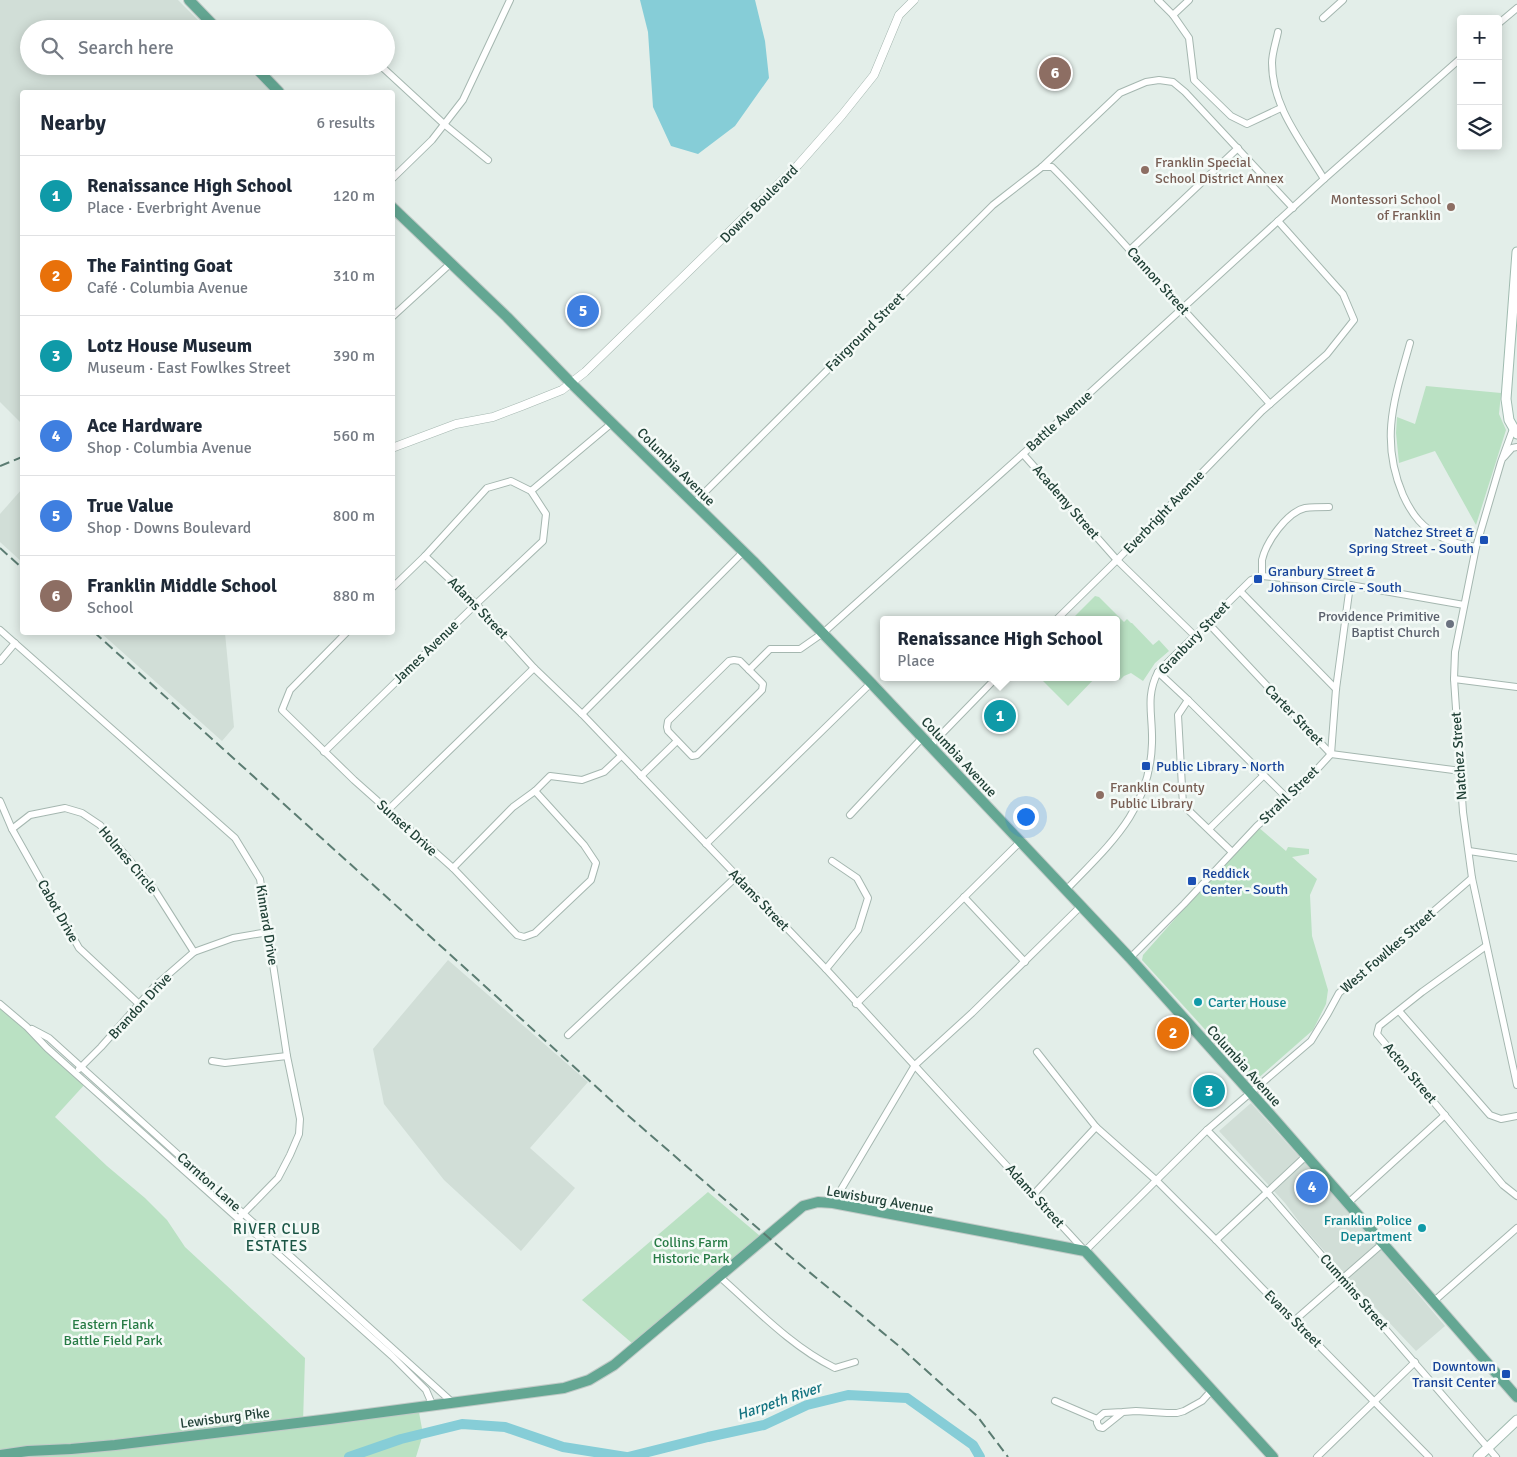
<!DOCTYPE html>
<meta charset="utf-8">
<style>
body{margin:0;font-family:Signika,sans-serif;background:#f6f6f7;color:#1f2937}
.controls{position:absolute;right:15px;top:15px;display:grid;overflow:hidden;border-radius:5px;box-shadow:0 2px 12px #0003}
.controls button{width:45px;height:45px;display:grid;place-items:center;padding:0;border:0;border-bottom:1px solid #e0e1e3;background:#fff;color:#1f2937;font:25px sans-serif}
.you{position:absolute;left:1025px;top:816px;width:18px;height:18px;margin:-12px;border:4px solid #fff;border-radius:50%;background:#1a73e8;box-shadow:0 0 0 8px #1a73e833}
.badge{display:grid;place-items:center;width:32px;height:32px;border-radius:50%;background:#834c43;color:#fff;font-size:16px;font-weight:700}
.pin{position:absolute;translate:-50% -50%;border:2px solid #fff;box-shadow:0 1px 5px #0006}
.popup{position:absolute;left:880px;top:616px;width:240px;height:65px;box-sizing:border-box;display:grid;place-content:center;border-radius:5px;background:#fff;filter:drop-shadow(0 1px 4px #0005);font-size:16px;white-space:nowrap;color:#747a83}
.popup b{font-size:19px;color:#1f2937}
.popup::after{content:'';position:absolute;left:50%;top:100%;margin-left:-10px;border:10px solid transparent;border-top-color:#fff}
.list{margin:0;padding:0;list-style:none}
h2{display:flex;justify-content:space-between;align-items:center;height:65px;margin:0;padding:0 20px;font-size:21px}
h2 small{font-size:16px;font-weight:400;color:#747a83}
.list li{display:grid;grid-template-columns:32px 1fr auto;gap:15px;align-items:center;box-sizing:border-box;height:80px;padding:0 20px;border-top:1px solid #e0e1e3}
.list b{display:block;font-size:19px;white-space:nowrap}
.list p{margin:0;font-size:16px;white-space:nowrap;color:#747a83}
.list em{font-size:16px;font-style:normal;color:#747a83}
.icon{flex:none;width:28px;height:28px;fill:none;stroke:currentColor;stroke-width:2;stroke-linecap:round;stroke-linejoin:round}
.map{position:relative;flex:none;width:1517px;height:1457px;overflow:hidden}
.search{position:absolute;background:#fff;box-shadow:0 2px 12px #0003;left:20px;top:20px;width:375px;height:55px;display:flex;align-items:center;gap:12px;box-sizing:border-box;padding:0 18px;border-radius:28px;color:#747a83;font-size:19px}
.panel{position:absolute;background:#fff;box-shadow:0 2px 12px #0003;left:20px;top:90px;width:375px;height:545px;border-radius:5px}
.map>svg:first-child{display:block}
.built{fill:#d1ded7}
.green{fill:#bae1c3}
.water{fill:#86cdd7}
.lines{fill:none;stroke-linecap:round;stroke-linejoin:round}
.river{stroke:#86cdd7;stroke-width:10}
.minor-casing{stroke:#a5b7b0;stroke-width:8}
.tertiary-casing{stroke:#a5b7b0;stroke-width:9}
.secondary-casing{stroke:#a0bbb0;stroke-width:11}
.primary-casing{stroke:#c1cac7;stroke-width:12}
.minor{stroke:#fff;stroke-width:6}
.tertiary{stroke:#fff;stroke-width:8}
.secondary{stroke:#fff;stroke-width:9}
.primary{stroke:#64a793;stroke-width:10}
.rail{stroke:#5b7c72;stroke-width:2;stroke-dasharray:10 5;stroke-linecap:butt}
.education-dot{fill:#8d6e63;stroke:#f4faf7;stroke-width:2}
.transit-dot{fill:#1a4fb4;stroke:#f4faf7;stroke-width:2}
.worship-dot{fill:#6b7280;stroke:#f4faf7;stroke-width:2}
.culture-dot{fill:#0f9aa8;stroke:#f4faf7;stroke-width:2}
.labels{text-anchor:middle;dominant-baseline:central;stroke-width:5;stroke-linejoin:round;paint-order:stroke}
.education-label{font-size:14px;fill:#785e54;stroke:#f4faf7;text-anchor:start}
.street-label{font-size:14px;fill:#214137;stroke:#f4faf7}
.transit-label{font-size:14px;fill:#164399;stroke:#f4faf7;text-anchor:start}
.worship-label{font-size:14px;fill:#5b616d;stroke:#f4faf7;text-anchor:end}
.culture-label{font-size:14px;fill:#0d838f;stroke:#f4faf7;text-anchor:start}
.park-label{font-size:14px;fill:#277b45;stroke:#f4faf7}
.neighbourhood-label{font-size:15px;letter-spacing:1px;fill:#1b5545;stroke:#f4faf7}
.water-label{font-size:15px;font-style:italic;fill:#157482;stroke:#f4faf7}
</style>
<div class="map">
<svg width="1517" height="1457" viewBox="0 0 1517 1457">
<rect width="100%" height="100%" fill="#e3eee9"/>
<g class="built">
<path d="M0 0H178L207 29H29V66H245L271 92H22V424L0 402Z"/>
<path d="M22 489V562L0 542V514Z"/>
<path d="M101 633H225L234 727 222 741Z"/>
<path d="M448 960 588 1082 530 1148 575 1188 521 1251 444 1180 384 1104 373 1049Z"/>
<path d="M1251 1103 1359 1224 1445 1326 1416 1351 1368 1300 1303 1227 1285 1203 1219 1131Z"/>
</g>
<g class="green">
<path d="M1426 386 1501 393 1499 414 1506 430 1476 525 1435 451 1399 463 1396 433 1397 417 1415 424Z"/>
<path d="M1095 596 1099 597 1124 622 1127 619 1131 623H1132L1153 645 1159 640 1169 651 1155 663 1143 681 1131 673 1124 676 1120 680 1116 677V620H1071Z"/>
<path d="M1039 677H1096L1068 706Z"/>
<path d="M1257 826 1286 851 1288 847 1309 849V854L1292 857 1317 879 1310 895 1312 936 1328 990 1326 1004 1313 1030 1255 1081 1249 1078 1142 960 1143 955Z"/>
<path d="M0 1004 86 1083 55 1117 107 1166 145 1198 167 1220 185 1247 305 1358 303 1422 418 1407 423 1434 416 1457H0Z"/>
<path d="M708 1192 760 1236 633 1344 582 1300Z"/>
</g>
<path class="water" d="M640 0H755L765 41 769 78 735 126 698 154 671 146 653 107 648 32Z"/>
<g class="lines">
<g class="river">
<path d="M349 1457 401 1439 462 1424 505 1427 563 1447 626 1457"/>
<path d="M628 1457 708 1437 764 1425 807 1405 848 1395 907 1398 973 1445 980 1457"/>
</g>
<defs>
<g id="minor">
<path d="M1158 0 1173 15 1189 38 1194 80 1231 116 1247 124 1281 108"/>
<path d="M1173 15 1189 0"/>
<path d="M1323 18 1343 0"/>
<path d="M1498 24 1517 8"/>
<path d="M1278 32C1276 42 1272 53 1272 63 1272 107 1302 142 1324 179"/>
<path d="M381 66 445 125 488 160"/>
<path d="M1042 167H1052C1097 212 1139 261 1182 308 1211 340 1241 371 1270 404"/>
<path d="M392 179 432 140 463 100 510 0"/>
<path d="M1130 250 1238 148"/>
<path d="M392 317 451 263"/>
<path d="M1410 343C1395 397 1379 439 1403 495 1412 515 1423 529 1443 538 1453 543 1465 545 1476 547"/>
<path d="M1513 429 1501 462 1476 547 1455 652 1454 679 1463 812 1472 878 1517 1085"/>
<path d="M1023 454 1117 560 1194 635"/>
<path d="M1504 457 1512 448 1517 447"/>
<path d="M531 491 612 423"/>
<path d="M694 503 993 205 1042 167 1120 93 1146 82 1159 80 1173 82 1185 92 1293 208"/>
<path d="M425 556 476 604 534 668 582 714 826 969 1085 1251 1207 1130 1311 1041 1327 1015 1339 993 1472 878"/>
<path d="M1262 576C1262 571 1262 565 1262 560 1266 542 1287 512 1305 508 1313 507 1321 507 1329 507"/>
<path d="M1240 591 1336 689"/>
<path d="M1056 620 1117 560 1262 411 1327 354 1354 320 1343 294 1278 221"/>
<path d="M1208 623 1331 754 1461 771"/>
<path d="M0 630 235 838 260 879 287 1056 300 1119 299 1134 290 1155 278 1178 238 1219"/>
<path d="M347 632 290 690 282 710 354 780 453 868 517 935 524 937 535 933 591 880 596 863 584 845 535 791"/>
<path d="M734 660 740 661 763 684 762 690 697 755 692 756 668 731 667 727 668 721 729 661Z"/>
<path d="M0 661 15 643"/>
<path d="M749 670 770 649H800L823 633 1025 452 1324 179 1461 58"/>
<path d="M1158 672 1188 700 1178 715 1183 805 1232 852"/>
<path d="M1454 679 1517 687"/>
<path d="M1188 700 1288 799"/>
<path d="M582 714 743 552"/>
<path d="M930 746 997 677"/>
<path d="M324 752 476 604 543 541 546 514 531 491 511 481 487 488 425 556 392 588"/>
<path d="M641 776 677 741"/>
<path d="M0 801 12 829 79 948 139 1004"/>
<path d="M388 810 534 668"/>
<path d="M850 815 923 737"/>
<path d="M12 829 30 815 65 808 82 813 100 825 154 889 194 952"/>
<path d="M1209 829 1264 775"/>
<path d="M706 844 871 683"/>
<path d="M1469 851 1517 858"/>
<path d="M453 868 513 807 535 791 550 776 582 780 604 772 621 756"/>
<path d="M1066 890C1109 845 1150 811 1152 743 1153 716 1145 697 1158 672L1251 580 1262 576 1350 585 1464 605"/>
<path d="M964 897 1025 962"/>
<path d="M1486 946 1422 992 1379 1026 1377 1034 1503 1185 1517 1196"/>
<path d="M1130 958 1184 904 1257 826 1298 790 1331 754 1336 689 1350 585"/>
<path d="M826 969 858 930 868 898 857 878 832 861"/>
<path d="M0 1004 27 1027 47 1048 392 1356 426 1390 432 1404"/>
<path d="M856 1004 1020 842"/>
<path d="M1399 1011 1490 1115 1501 1119 1517 1116"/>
<path d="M32 1029 49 1038 453 1403"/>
<path d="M568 1035 736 877"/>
<path d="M1037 1052 1096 1127 1157 1181 1216 1240 1262 1288 1429 1457"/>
<path d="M212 1061 225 1063 287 1056"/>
<path d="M79 1069 101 1047 155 986 194 952 233 938 268 932"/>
<path d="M1207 1130 1267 1192 1496 1457"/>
<path d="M1034 1194 1096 1127"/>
<path d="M833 1203 915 1065 972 1013 1081 906"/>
<path d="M1347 1204 1445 1115"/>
<path d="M1216 1240 1306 1156"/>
<path d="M720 1277C756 1309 792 1347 835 1368L855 1362"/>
<path d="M1433 1302 1517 1228"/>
<path d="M1295 1320 1382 1244"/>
<path d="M1055 1401 1097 1419"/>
<path d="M1123 1412 1104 1413 1097 1419V1423L1099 1427 1103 1428 1123 1412 1136 1411 1167 1413H1177L1184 1411 1202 1401 1212 1390"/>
<path d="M1317 1457 1415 1362"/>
</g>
<path id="tertiary" d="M392 448 456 424 493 417 522 406 562 390 585 372 798 165 842 115 874 75 899 15 914 0"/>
<g id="secondary">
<path d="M1517 252 1506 399 1509 420 1517 434"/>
<path d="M1478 1457 1517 1420"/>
</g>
<g id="primary">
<path d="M189 0 217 29"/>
<path d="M254 66 279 92"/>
<path d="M392 207 507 317 571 383 753 561 871 683 1130 958 1276 1121 1517 1397"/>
<path d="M0 1455 28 1451 71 1449 115 1445 330 1419 564 1388 589 1380 614 1365 803 1206 818 1202 833 1203 1085 1251 1273 1457"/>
</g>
</defs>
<use href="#minor" class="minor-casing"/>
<use href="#tertiary" class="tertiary-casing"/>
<use href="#secondary" class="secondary-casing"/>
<use href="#primary" class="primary-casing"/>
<use href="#minor" class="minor"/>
<use href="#tertiary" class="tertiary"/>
<use href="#secondary" class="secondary"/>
<use href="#primary" class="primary"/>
<g class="rail">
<path d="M0 466 22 457"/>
<path d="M0 548 22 568"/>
<path d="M94 632 624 1112 791 1257 899 1346 977 1416 1008 1457"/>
</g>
</g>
<g class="education-dot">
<circle cx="1145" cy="170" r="5"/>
<circle cx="1451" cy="207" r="5"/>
<circle cx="1100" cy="795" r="5"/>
</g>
<g class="transit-dot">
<rect x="1479" y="535" width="10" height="10" rx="2.5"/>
<rect x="1253" y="574" width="10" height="10" rx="2.5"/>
<rect x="1141" y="761" width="10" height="10" rx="2.5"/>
<rect x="1187" y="876" width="10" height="10" rx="2.5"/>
<rect x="1501" y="1369" width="10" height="10" rx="2.5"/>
</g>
<circle class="worship-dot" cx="1450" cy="624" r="5"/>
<g class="culture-dot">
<circle cx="1198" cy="1002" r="5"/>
<circle cx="1422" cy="1228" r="5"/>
</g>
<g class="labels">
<g class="education-label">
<text x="1155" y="162">Franklin Special<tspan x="1155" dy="16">School District Annex</tspan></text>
<text x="1441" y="199" text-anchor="end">Montessori School<tspan x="1441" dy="16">of Franklin</tspan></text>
<text x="1110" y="787">Franklin County<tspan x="1110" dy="16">Public Library</tspan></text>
</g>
<g class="street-label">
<text transform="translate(759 204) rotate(-45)">Downs Boulevard</text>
<text transform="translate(1158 281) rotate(48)">Cannon Street</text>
<text transform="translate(865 332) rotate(-45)">Fairground Street</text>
<text transform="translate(1059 421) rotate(-42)">Battle Avenue</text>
<text transform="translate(676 467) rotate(45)">Columbia Avenue</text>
<text transform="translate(1066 502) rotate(49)">Academy Street</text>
<text transform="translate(1164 512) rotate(-46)">Everbright Avenue</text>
<text transform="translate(478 608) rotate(46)">Adams Street</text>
<text transform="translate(1194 638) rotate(-46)">Granbury Street</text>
<text transform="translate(426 652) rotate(-44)">James Avenue</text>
<text transform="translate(1294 715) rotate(46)">Carter Street</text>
<text transform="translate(1459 756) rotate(-94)">Natchez Street</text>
<text transform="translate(959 757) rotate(47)">Columbia Avenue</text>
<text transform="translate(1289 795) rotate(-44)">Strahl Street</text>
<text transform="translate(407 828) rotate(42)">Sunset Drive</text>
<text transform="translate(128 860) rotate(50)">Holmes Circle</text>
<text transform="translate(759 900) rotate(46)">Adams Street</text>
<text transform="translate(58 911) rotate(61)">Cabot Drive</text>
<text transform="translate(267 925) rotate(81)">Kinnard Drive</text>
<text transform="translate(1388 951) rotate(-41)">West Fowlkes Street</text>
<text transform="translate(140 1006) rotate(-47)">Brandon Drive</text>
<text transform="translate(1244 1066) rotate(48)">Columbia Avenue</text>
<text transform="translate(1410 1073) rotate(50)">Acton Street</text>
<text transform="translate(209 1182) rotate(42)">Carnton Lane</text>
<text transform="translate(1035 1196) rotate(48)">Adams Street</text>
<text transform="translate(880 1200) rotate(10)">Lewisburg Avenue</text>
<text transform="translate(1354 1292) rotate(49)">Cummins Street</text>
<text transform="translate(1293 1319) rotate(45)">Evans Street</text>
<text transform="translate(225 1418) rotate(-7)">Lewisburg Pike</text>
</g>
<g class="transit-label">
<text x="1474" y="532" text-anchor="end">Natchez Street &amp;<tspan x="1474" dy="16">Spring Street - South</tspan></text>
<text x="1268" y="571">Granbury Street &amp;<tspan x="1268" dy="16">Johnson Circle - South</tspan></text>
<text x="1156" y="766">Public Library - North</text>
<text x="1202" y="873">Reddick<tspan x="1202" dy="16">Center - South</tspan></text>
<text x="1496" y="1366" text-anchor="end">Downtown<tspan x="1496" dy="16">Transit Center</tspan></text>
</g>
<g class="worship-label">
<text x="1440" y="616">Providence Primitive<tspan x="1440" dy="16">Baptist Church</tspan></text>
</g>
<g class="culture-label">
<text x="1208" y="1002">Carter House</text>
<text x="1412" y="1220" text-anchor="end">Franklin Police<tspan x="1412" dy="16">Department</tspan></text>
</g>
<g class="park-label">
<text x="691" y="1242">Collins Farm<tspan x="691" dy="16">Historic Park</tspan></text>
<text x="113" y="1324">Eastern Flank<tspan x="113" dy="16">Battle Field Park</tspan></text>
</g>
<g class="neighbourhood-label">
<text x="277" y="1229">RIVER CLUB<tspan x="277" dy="17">ESTATES</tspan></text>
</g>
<g class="water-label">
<text transform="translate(779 1401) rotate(-19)">Harpeth River</text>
</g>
</g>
</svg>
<div class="controls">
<button>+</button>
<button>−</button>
<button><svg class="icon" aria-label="layers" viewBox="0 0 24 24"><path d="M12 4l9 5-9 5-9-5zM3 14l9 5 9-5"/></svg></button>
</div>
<div class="you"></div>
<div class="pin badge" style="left:1000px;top:716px;background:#0f9aa8">1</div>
<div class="popup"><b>Renaissance High School</b>Place</div>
<div class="pin badge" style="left:1173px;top:1033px;background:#e8710a">2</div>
<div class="pin badge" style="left:1209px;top:1091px;background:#0f9aa8">3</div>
<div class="pin badge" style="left:1312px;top:1187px;background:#3f7fe0">4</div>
<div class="pin badge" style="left:583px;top:311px;background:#3f7fe0">5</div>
<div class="pin badge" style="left:1055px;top:73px;background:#8d6e63">6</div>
<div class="search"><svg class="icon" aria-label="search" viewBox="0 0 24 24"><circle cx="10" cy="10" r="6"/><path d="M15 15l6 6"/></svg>Search here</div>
<section class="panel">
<h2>Nearby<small>6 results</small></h2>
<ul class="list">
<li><span class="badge" style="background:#0f9aa8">1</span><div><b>Renaissance High School</b><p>Place · Everbright Avenue</p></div><em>120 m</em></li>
<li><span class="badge" style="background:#e8710a">2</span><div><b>The Fainting Goat</b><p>Café · Columbia Avenue</p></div><em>310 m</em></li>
<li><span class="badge" style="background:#0f9aa8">3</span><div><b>Lotz House Museum</b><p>Museum · East Fowlkes Street</p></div><em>390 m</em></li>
<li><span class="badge" style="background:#3f7fe0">4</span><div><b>Ace Hardware</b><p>Shop · Columbia Avenue</p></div><em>560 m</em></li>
<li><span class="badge" style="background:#3f7fe0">5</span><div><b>True Value</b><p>Shop · Downs Boulevard</p></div><em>800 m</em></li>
<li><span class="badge" style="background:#8d6e63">6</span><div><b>Franklin Middle School</b><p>School</p></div><em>880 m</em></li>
</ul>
</section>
</div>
